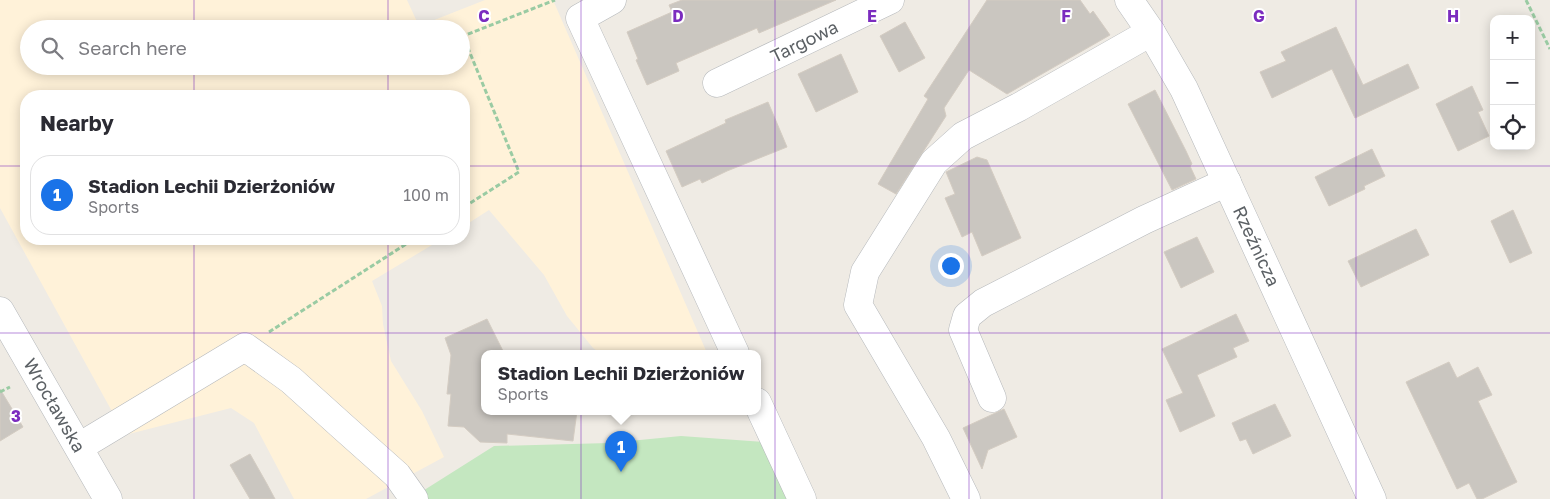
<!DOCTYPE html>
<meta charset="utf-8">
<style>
body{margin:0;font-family:"Golos Text",sans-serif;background:#f7f7f7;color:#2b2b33}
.controls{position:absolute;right:15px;top:15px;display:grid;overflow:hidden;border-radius:10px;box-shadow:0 2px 12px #0003}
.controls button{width:45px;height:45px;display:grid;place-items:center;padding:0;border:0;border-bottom:1px solid #e1e1e2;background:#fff;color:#2b2b33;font:25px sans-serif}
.you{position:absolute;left:950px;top:265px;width:18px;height:18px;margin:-12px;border:4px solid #fff;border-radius:50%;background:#1a73e8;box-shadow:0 0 0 8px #1a73e833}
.badge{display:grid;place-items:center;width:32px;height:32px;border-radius:50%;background:#1a73e8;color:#fff;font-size:16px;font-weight:700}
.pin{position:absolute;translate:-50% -41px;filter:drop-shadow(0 1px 2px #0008)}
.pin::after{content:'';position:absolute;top:26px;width:18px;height:15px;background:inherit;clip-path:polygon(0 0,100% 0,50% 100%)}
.popup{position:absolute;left:481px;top:350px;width:280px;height:65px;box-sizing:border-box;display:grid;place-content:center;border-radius:10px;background:#fff;filter:drop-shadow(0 1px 4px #0005);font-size:16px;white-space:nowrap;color:#7c7c81}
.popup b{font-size:19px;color:#2b2b33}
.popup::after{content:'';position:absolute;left:50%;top:100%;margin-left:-10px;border:10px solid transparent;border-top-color:#fff}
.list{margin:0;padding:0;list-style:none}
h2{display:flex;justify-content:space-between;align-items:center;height:65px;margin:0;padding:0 20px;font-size:21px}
h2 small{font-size:16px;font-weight:400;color:#7c7c81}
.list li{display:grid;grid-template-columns:32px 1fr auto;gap:15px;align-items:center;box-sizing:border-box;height:80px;margin:0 10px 10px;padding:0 10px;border:1px solid #e1e1e2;border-radius:20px}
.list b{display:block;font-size:19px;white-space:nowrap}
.list p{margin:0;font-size:16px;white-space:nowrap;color:#7c7c81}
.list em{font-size:16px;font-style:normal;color:#7c7c81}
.icon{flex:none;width:28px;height:28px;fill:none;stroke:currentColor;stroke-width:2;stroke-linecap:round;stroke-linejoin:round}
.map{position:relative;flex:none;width:1550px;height:499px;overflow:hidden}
.search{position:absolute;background:#fff;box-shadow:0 2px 12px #0003;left:20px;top:20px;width:450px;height:55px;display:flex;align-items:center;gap:12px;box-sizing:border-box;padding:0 18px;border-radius:28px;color:#7c7c81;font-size:19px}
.panel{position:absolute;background:#fff;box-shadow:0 2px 12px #0003;left:20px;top:90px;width:450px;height:155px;border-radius:20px}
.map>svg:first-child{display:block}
.commercial{fill:#fff2d9;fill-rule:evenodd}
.green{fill:#c4e7c0}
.building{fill:#cac6c0;stroke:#d4ccc2}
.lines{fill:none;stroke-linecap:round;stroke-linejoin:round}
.minor-casing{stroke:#b5b8bb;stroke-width:29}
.path{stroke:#9acba3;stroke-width:3;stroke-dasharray:5 2.5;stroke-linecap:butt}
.minor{stroke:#fff;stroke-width:28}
.grid{fill:none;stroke:#7b2cbf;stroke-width:1;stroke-opacity:0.55}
.labels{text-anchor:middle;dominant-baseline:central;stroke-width:4;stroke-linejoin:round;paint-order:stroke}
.street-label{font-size:18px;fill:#5c6165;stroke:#fff}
.grid-label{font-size:16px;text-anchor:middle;font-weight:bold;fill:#7b2cbf;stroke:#fff;stroke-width:4;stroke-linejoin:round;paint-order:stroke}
</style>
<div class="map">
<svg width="1550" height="499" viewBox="0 0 1550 499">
<rect width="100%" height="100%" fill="#efebe4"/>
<path class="commercial" d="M0 0H407L419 26 485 0H553L707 353H600L593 348 567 316 544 275 489 210 464 226V96H26V239H442L372 281 382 306 383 324 391 361 422 411 444 457 366 499H294L254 423 231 408 125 435 0 208ZM29 29H461V66H29Z"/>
<path class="green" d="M681 436 777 443 801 499H410L494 446 609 443Z"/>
<g class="building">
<path d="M682 0H836L759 33 757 28 676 63 679 71 647 85 636 60 638 59 627 32 672 12 669 5Z"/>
<path d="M987 0H1080L1090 14 1093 11 1110 35 1007 94 969 70 944 108 946 116 896 194 878 184 928 99 924 96Z"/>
<path d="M905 22 925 58 899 72 880 36Z"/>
<path d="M1336 27 1363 85 1408 64 1419 88 1355 118 1332 69 1272 98 1260 72 1286 61 1281 52Z"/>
<path d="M841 54 858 92 816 112 798 74Z"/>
<path d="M1472 86 1483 110 1478 112 1489 136 1458 151 1436 104Z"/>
<path d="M1155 90 1186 151 1192 164 1190 166 1196 179 1172 190 1128 104Z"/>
<path d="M768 102 787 147 727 171 702 183 700 179 682 187 666 151 726 123 725 120Z"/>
<path d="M1372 149 1385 176 1364 186 1365 189 1329 206 1315 177Z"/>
<path d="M977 157 987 160 1021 238 982 256 972 232 962 237 945 198 955 194 946 172Z"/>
<path d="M1513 210 1532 253 1510 263 1491 221Z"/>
<path d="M1416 229 1429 255 1361 287 1348 261Z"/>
<path d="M1197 237 1214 272 1181 288 1164 252Z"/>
<path d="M1236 314 1249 341 1233 348 1237 357 1197 375 1215 416 1180 432 1166 400 1183 393 1162 349Z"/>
<path d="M487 319 504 353H485V411H577L573 441 507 434V443L480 442 464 427 448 426 451 394H447L451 355 445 338Z"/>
<path d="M1449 362 1457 378 1478 367 1492 395 1478 401 1517 482 1482 499H1477L1469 483 1457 489 1406 382Z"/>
<path d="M0 389 23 427 0 441Z"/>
<path d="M1275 404 1291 436 1253 454 1246 439 1240 441 1232 423Z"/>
<path d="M1004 409 1017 437 988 450 982 469 963 428Z"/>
<path d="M250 454 267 484 275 499H250L230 465Z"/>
</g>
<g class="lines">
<defs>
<g id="minor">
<path d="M612 0 580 18 735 353"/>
<path d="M1129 0 1151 32 1184 89 1372 499"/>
<path d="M717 83 890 0"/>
<path d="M0 311 108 499"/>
<path d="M992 398 963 330 967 316 983 303 1144 220 1227 182"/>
<path d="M757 402 802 499"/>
<path d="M79 447 245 347 291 380 342 426 397 475 414 499"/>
<path d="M966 499 936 438 858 305 865 272 934 162 963 136 1019 107 1151 32"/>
</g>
</defs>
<use href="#minor" class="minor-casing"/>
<g class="path">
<path d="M1526 0 1550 49"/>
<path d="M464 207 519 172 463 36 555 0"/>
<path d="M269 332 414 239"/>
<path d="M0 392 10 387"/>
</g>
<use href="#minor" class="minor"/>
</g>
<path class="grid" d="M194 0V29M388 0V29M581 0V499M775 0V499M969 0V499M1162 0V499M1356 0V499M194 66V96M388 66V96M0 166H26M464 166H1550M194 239V499M388 239V499M0 333H1550"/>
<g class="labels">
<g class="street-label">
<text transform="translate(804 41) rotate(-26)">Targowa</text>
<text transform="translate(1257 246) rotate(65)">Rzeźnicza</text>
<text transform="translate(55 405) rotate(60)">Wrocławska</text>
</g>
</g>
<g class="grid-label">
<text x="484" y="22">C</text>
<text x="678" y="22">D</text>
<text x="872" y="22">E</text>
<text x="1066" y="22">F</text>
<text x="1259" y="22">G</text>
<text x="1453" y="22">H</text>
<text x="16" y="422">3</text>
</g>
</svg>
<div class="controls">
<button>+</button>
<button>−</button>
<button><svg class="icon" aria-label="locate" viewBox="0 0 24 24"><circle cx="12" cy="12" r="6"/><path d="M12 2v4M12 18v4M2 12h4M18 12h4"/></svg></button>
</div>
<div class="you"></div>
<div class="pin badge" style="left:621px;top:472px">1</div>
<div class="popup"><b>Stadion Lechii Dzierżoniów</b>Sports</div>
<div class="search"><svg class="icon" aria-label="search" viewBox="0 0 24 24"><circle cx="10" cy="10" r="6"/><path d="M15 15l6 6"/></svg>Search here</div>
<section class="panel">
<h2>Nearby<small></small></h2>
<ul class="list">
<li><span class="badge">1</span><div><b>Stadion Lechii Dzierżoniów</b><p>Sports</p></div><em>100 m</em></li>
</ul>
</section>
</div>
